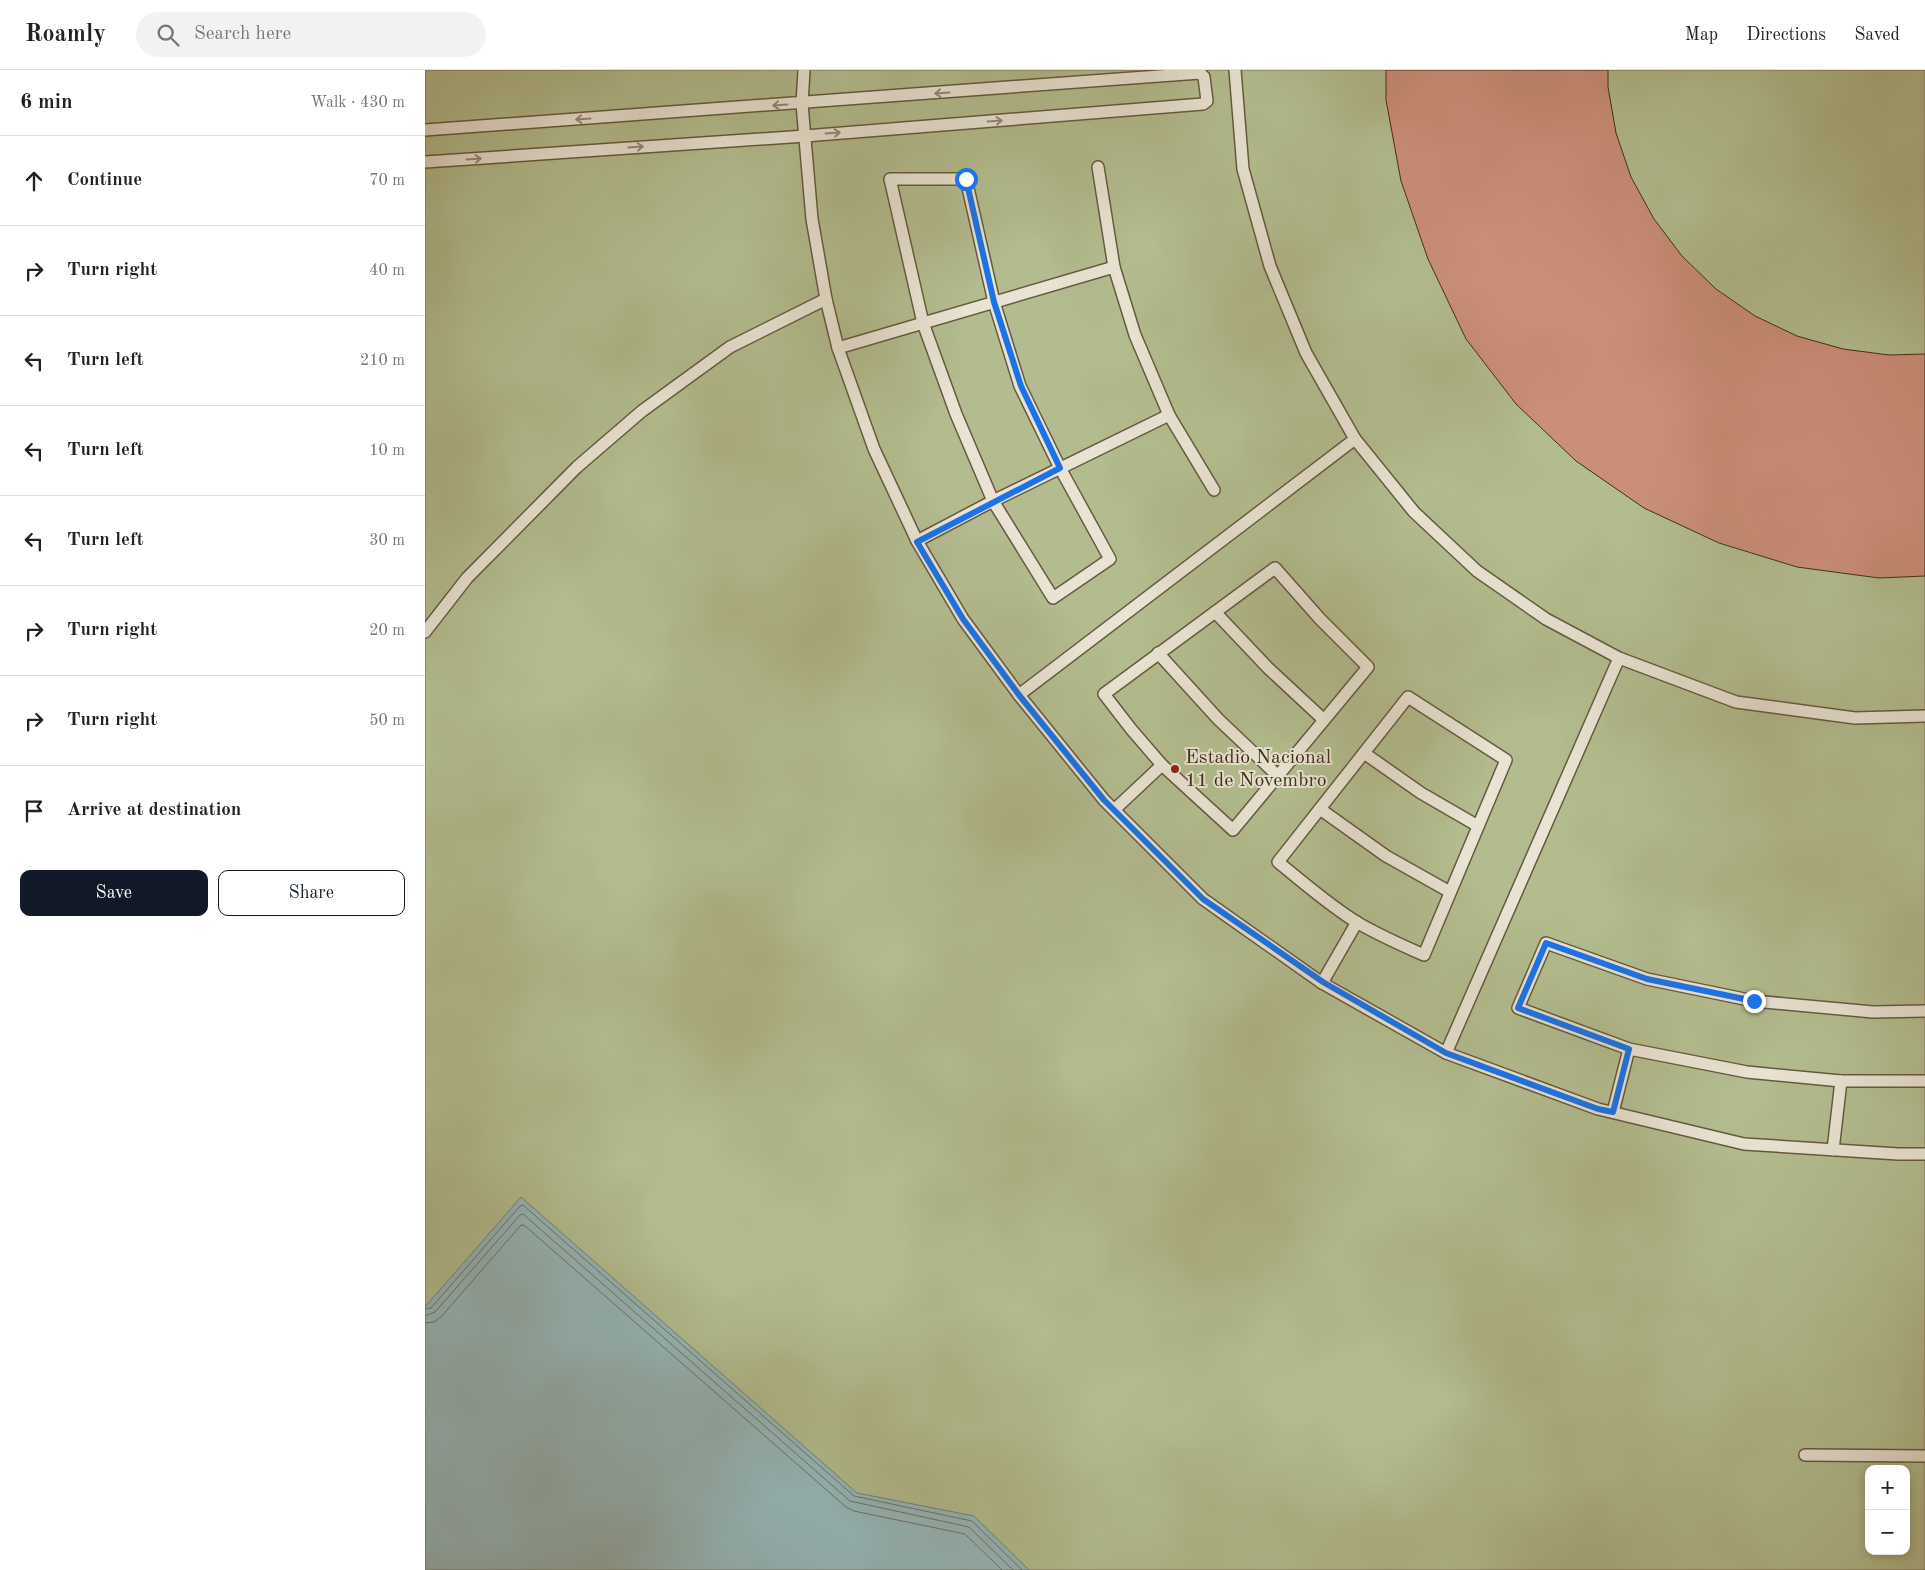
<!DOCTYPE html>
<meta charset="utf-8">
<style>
body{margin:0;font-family:"Old Standard TT",serif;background:#f2f2f2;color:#222}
.controls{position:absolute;right:15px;bottom:15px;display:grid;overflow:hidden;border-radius:10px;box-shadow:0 2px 8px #0003}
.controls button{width:45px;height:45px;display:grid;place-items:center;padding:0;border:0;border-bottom:1px solid #e0e0e0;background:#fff;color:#222;font:25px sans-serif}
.stop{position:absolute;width:15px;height:15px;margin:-11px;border:4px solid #1a73e8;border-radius:50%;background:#fff}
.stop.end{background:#1a73e8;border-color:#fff;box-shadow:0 1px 5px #0008}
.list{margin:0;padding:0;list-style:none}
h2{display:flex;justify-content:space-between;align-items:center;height:65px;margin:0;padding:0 20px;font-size:21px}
h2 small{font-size:16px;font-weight:400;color:#767676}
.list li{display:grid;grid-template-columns:32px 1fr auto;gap:15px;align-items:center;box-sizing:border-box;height:90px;padding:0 20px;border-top:1px solid #e0e0e0}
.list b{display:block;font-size:19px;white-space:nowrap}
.list em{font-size:16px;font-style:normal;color:#767676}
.actions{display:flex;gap:10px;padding:15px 20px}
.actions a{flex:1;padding:11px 0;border:1px solid #111827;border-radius:10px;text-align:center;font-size:18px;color:#111827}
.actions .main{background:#111827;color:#fff}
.icon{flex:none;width:28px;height:28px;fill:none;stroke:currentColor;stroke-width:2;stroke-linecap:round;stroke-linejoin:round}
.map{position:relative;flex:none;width:1500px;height:1500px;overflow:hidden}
header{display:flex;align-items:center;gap:30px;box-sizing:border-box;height:70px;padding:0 25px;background:#fff;border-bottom:1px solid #e0e0e0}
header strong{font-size:24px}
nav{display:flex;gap:28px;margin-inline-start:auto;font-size:18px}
.search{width:350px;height:45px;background:#f2f2f2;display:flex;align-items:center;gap:12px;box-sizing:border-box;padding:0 18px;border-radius:28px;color:#767676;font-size:19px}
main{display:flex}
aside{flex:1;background:#fff}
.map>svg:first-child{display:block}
.green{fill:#b2bc8e;stroke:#7a7554;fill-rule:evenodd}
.water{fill:#95b6b8;stroke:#738078}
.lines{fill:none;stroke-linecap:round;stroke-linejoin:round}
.shore{stroke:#6b7268;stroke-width:1}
.building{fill:#cb8f79;stroke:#412e19}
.lane-casing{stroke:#685841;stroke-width:14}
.lane{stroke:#e8e3d2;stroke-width:11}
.oneway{stroke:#948876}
.route{stroke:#1a73e8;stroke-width:6}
.poi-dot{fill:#8f2418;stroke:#e8e3d2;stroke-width:2}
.labels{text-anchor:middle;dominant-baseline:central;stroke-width:4;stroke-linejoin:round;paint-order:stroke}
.poi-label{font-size:20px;fill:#412e19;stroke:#e8e3d2;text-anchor:start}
</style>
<header>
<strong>Roamly</strong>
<div class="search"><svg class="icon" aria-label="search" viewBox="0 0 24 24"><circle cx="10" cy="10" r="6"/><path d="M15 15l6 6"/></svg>Search here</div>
<nav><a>Map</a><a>Directions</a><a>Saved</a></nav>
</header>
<main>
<aside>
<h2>6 min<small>Walk · 430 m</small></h2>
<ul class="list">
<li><svg class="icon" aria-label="ahead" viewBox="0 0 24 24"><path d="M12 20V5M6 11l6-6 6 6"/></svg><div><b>Continue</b></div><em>70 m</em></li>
<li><svg class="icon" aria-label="right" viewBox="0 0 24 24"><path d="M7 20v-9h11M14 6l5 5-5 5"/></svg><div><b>Turn right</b></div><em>40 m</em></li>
<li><svg class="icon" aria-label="left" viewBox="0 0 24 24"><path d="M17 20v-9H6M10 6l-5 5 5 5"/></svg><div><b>Turn left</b></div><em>210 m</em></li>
<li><svg class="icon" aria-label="left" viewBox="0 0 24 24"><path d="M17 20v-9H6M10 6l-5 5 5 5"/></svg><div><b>Turn left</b></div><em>10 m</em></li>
<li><svg class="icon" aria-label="left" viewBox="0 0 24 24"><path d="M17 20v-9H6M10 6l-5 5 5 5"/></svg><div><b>Turn left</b></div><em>30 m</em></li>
<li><svg class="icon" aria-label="right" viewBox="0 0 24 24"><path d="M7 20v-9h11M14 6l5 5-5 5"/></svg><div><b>Turn right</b></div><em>20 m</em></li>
<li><svg class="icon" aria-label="right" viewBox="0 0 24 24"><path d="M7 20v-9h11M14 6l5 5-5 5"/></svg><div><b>Turn right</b></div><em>50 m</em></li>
<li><svg class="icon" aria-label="arrive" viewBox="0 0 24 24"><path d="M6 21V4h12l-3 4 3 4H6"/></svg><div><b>Arrive at destination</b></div></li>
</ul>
<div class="actions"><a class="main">Save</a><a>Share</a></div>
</aside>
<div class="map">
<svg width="1500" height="1500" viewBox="0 0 1500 1500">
<rect width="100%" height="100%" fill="#dcd4b9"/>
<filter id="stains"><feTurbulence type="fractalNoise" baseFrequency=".004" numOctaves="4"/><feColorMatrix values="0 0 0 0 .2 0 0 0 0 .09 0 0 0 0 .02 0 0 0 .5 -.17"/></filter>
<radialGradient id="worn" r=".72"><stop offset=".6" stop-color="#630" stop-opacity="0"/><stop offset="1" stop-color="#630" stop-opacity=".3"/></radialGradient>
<path class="green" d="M0 0H1500V1500H0ZM1444 1399H1481V1481H1444Z"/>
<path class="water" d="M96 1127 432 1423 549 1446 604 1500H0V1237Z"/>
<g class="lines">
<g class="shore">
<path d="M0 1239 6 1238 95 1136 98 1135 429 1426 547 1451 597 1500"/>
<path d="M0 1246 10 1242 95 1145 98 1144 425 1431 544 1457 588 1500"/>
<path d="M0 1253 9 1252 16 1247 96 1155H99L421 1437 429 1441 540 1464 577 1500"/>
</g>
</g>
<path class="building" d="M961 0H1183V17L1191 63 1206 107 1229 149 1257 186 1291 219 1330 246 1372 266 1418 279 1464 285 1500 284V506L1454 508 1372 497 1294 473 1219 438 1151 391 1091 334 1041 269 1003 189 976 111 961 30Z"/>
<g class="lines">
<defs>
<g id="lane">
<path d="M379 0 377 34 387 149 401 229 413 278 449 379 492 471 538 549 594 625 679 730 778 829 897 913 1021 983 1173 1039 1319 1074 1473 1084H1500"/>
<path d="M810 0 818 99 845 196 881 283 930 369 989 442 1052 501 1121 549 1194 588 1311 632 1430 648 1500 646"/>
<path d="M0 60 775 3 779 7 782 31 778 34 380 66 0 92"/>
<path d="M673 97 689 197 710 265 744 345 789 420"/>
<path d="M465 109H541L569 232 595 316 635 398 685 489 628 528 568 431 531 344 498 253Z"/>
<path d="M413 278 689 197"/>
<path d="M492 471 568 431 744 345"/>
<path d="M850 498 895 549 943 597 808 760 737 695 706 659 679 624Z"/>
<path d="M790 542 843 598 899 650"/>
<path d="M0 562 42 508 152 397 217 341 305 277 401 229"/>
<path d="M733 583 793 649 853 706"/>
<path d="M594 625 930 369"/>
<path d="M983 627 1081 690 999 885C976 875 954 865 933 853 905 836 879 813 853 792Z"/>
<path d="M939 683 996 723 1053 756"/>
<path d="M895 739 961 786 1025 822"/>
<path d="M689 740 737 695"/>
<path d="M897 913 932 852"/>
<path d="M1500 941 1448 942 1329 931 1222 909 1121 873 1093 938 1204 979 1322 1002 1416 1011H1500"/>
<path d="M1021 983 1194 588"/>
<path d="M1188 1042 1204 979"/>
<path d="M1408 1080 1416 1011"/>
<path d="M1380 1385 1500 1386"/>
</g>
</defs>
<use href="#lane" class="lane-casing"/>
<use href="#lane" class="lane"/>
</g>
<defs><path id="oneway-shaft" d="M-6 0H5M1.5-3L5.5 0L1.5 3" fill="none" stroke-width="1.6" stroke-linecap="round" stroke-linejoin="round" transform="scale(1.25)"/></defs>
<g class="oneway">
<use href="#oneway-shaft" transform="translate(517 23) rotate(176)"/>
<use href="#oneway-shaft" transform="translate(355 35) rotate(176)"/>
<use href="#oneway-shaft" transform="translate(158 49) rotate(176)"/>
<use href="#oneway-shaft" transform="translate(570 51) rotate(-4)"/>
<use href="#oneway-shaft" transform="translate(408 63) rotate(-4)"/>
<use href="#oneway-shaft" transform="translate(211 77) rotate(-4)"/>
<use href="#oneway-shaft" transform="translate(49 89) rotate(-4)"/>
</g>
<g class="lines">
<path class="route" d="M541 109 569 232 596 316 635 398 492 472 538 549 594 625 679 730 778 829 898 912 1021 983 1173 1039 1188 1042 1204 979 1093 938 1121 873 1222 909 1329 931"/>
</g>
<circle class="poi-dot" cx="750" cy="699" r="5"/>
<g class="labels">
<g class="poi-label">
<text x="760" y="688">Estadio Nacional<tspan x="760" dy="23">11 de Novembro</tspan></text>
</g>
</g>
<rect width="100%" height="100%" filter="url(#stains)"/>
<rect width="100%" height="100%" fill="url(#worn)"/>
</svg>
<div class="controls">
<button>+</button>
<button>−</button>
</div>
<div class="stop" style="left:541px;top:109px"></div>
<div class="stop end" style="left:1329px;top:931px"></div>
</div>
</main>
